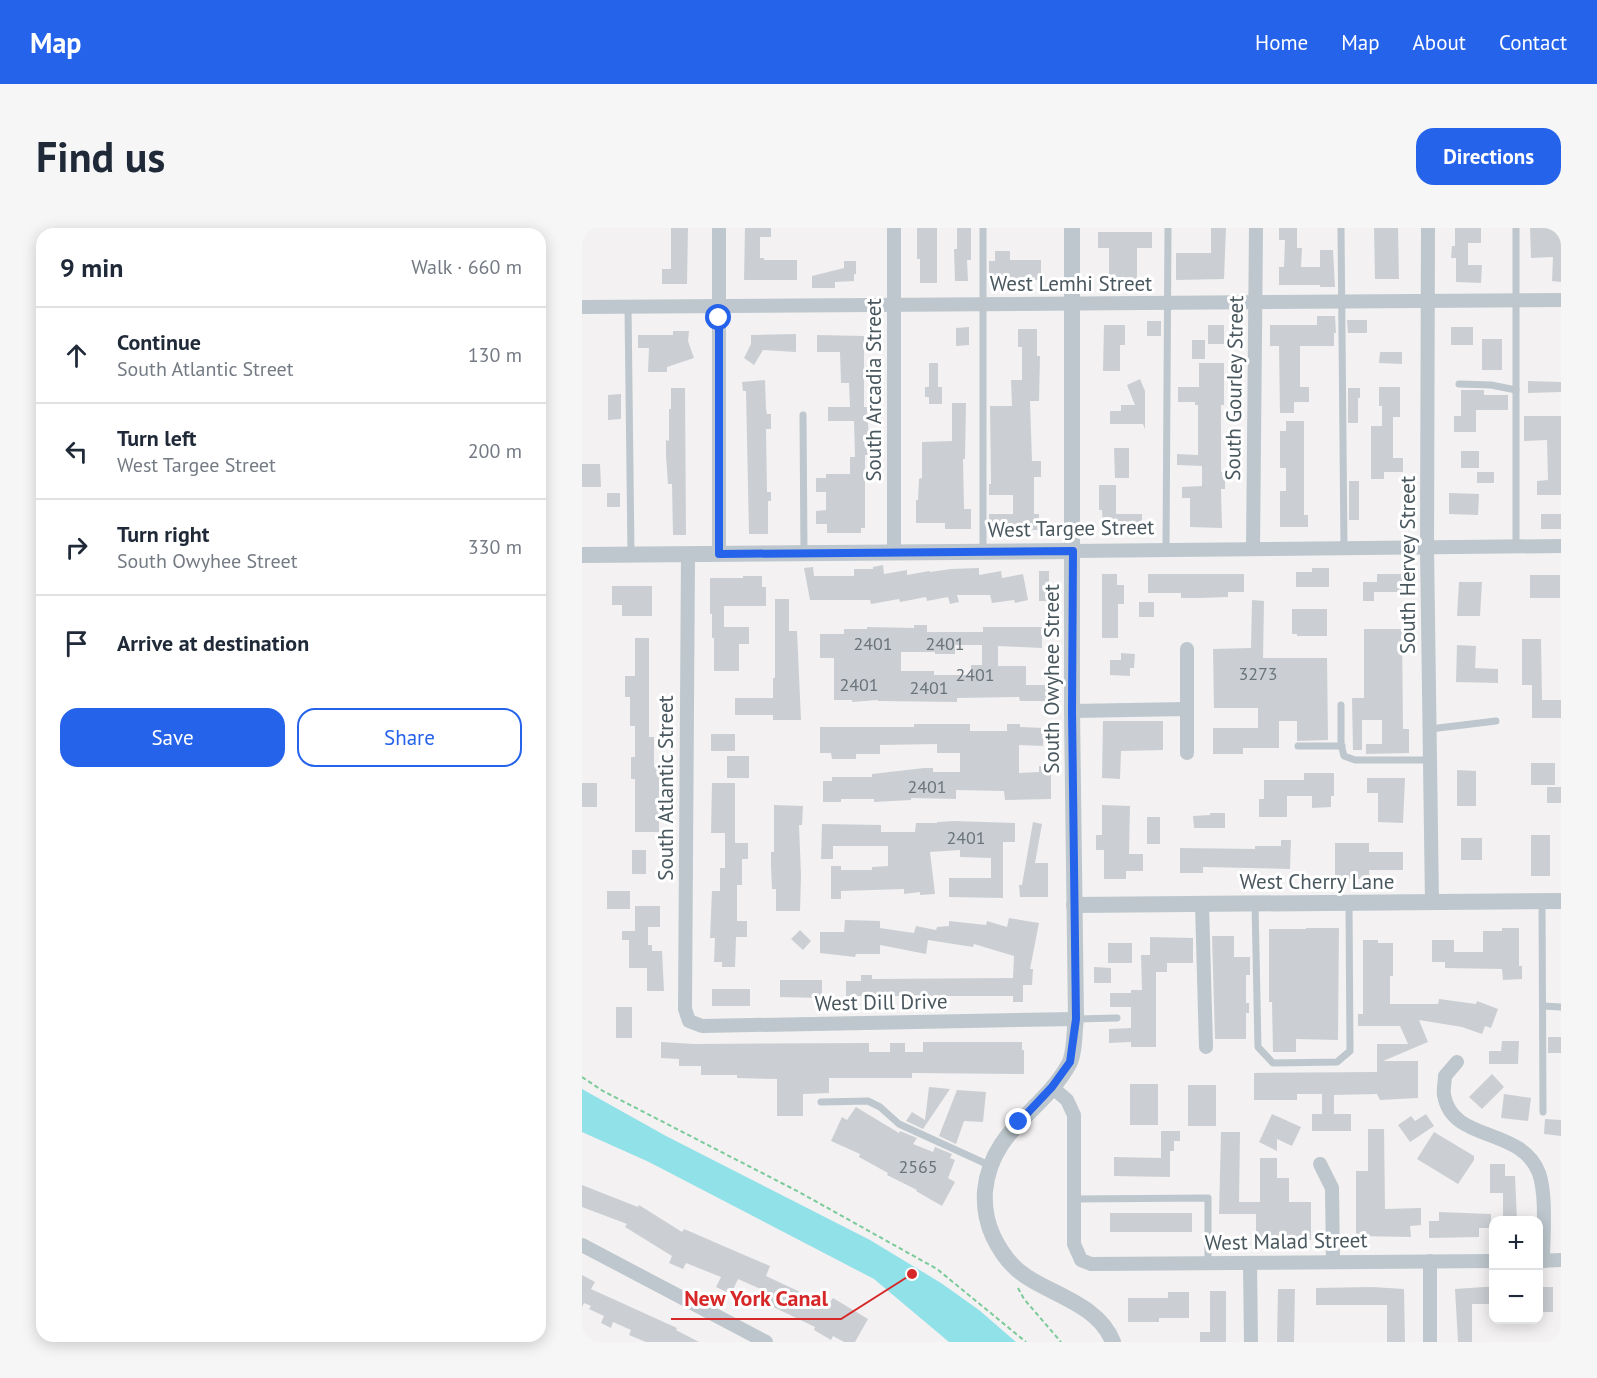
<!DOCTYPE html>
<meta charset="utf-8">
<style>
body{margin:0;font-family:"PT Sans",sans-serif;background:#f6f6f7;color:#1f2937}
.controls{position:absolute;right:18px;bottom:18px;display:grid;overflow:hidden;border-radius:12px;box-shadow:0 3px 15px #0003}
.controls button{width:54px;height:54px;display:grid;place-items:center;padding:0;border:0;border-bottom:2px solid #e0e1e3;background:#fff;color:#1f2937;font:30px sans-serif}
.stop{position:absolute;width:18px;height:18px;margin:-14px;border:4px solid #2563eb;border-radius:50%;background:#fff}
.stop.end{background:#2563eb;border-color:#fff;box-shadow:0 2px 6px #0008}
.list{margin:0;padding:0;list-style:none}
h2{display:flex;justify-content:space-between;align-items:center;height:78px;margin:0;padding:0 24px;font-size:26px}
h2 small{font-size:20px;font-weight:400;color:#747a83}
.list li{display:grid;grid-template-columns:39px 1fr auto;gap:18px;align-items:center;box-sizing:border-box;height:96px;padding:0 24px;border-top:2px solid #e0e1e3}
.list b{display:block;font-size:22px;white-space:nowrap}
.list p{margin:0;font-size:20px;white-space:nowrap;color:#747a83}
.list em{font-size:20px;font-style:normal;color:#747a83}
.actions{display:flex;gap:12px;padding:18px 24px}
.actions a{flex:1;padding:14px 0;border:2px solid #2563eb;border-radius:18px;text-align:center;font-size:21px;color:#2563eb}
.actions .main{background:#2563eb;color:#fff}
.icon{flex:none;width:33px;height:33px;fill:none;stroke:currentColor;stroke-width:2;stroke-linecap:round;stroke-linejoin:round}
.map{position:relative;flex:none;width:979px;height:1114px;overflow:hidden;border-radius:18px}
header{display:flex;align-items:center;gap:36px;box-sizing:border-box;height:84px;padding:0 30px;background:#2563eb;color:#fff}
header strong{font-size:28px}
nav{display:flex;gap:33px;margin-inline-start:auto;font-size:21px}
.intro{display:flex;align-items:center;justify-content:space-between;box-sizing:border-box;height:144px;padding:0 36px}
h1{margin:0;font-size:42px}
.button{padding:15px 27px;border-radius:18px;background:#2563eb;color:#fff;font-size:21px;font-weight:700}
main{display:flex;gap:36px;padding:0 36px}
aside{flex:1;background:#fff;border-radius:18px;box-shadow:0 3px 15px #0003}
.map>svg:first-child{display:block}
.water{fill:#91e1e9}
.building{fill:#cbcfd3;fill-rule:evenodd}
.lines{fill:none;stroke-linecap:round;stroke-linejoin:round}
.path{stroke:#7bcb9a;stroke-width:2;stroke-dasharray:4.5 3;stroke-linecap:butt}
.service{stroke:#bdc7cd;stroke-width:7}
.minor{stroke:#bdc7cd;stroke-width:14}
.tertiary{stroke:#bdc7cd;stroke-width:16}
.route{stroke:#2563eb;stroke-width:8}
.labels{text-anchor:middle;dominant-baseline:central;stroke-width:6;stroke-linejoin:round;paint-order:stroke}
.number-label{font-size:18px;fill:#6a757b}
.street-label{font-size:21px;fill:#49575e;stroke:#fff}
.leader{fill:none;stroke:#d62828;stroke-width:2}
.callout-dot{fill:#d62828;stroke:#fff;stroke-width:2}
.callout-label{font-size:22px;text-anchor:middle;font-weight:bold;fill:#d62828;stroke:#fff;stroke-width:6;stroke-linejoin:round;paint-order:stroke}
</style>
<header>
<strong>Map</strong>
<nav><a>Home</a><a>Map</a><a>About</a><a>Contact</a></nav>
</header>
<div class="intro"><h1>Find us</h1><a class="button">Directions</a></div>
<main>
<aside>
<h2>9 min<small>Walk · 660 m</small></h2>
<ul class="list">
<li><svg class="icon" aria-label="ahead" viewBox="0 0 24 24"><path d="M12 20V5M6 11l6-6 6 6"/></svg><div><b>Continue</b><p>South Atlantic Street</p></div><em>130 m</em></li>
<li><svg class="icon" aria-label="left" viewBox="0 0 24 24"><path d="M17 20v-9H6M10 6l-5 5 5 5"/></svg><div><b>Turn left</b><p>West Targee Street</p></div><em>200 m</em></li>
<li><svg class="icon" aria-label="right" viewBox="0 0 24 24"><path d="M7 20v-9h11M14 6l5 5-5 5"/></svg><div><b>Turn right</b><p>South Owyhee Street</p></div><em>330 m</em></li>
<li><svg class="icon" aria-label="arrive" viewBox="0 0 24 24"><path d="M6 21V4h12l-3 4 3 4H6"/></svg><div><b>Arrive at destination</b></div></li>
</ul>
<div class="actions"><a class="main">Save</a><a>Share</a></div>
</aside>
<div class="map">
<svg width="979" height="1114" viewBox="0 0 979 1114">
<rect width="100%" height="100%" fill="#f3f1f1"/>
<path class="water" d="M0 861 84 908 288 1012 359 1055 397 1082 434 1114H367L292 1051 67 934 0 904Z"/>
<g class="building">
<path d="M89 0H106L105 56H80V41H89Z"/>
<path d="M163 0H189V9H178V30H182V32H215V52H162Z"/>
<path d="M335 0H355V55H338V31H335Z"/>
<path d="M375 0H389V32H385L386 53H373L372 21H375Z"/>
<path d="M629 0H644L642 51 594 52V25H629Z"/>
<path d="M697 0H715V20H720L719 39H738V22H751L753 59H738V57H697V39H702L703 12H697Z"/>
<path d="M792 0H816L817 51H793Z"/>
<path d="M873 0H899V15H886V37H900L899 55 874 54V30H869L870 18H873Z"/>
<path d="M948 0H976L977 10H979V54L970 53 971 29 949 30Z"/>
<path d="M516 4H570V20H555V53H527V20H516Z"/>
<path d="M413 23H428V32H459V52H407V33H413Z"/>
<path d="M262 33H274V46H272V53L253 54V60H230V48L262 40Z"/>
<path d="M735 88H753L754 105H752V118H718V159H727V174H712V185H698L697 118H688V97H735Z"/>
<path d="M765 92H785V105H766Z"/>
<rect x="565" y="93" width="14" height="15"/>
<path d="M522 97H543V117H538V143H521Z"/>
<rect x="626" y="97" width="16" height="19"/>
<path d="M387 99V117L374 118V100Z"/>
<rect x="869" y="99" width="22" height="18"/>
<path d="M436 101H455V128H458L457 173H448L450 233H459V249H452V286H457V302H407V286H431V267H407V256H409L408 178H430L429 152H440V119H436Z"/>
<path d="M91 103H107L106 113 112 130 85 139V144H66L67 120H56V107H91Z"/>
<path d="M214 106V124L181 122 172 137 162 130 169 116V107Z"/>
<path d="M235 107 282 108V179H285L288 227H283V300H279V305H245V296H234V283L244 282V264H234V250H244V246H268V229H273L272 193H246V179H268L267 155H259L258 124H235Z"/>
<rect x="900" y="111" width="20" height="31"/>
<rect x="610" y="112" width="13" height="19"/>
<path d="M798 124H820V136L797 135Z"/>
<path d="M347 135H356V159H360V176H347V169H343V159H347Z"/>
<path d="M617 135H642V177H639V244H643V261H639L640 300 608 299V270H600V259L620 258V238L595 237V226L616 227V177H613V174H596V159H617Z"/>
<path d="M558 151 563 163V201L561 196H528V183H539V177H553L545 157Z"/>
<path d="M183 152 184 181 185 186H189V201H184L185 264H189V273H186V306H167L164 163H161L160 154Z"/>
<path d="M946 153 979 154V164L946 165Z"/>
<path d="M797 159H818V189H811V230H821V244H802V251H789V198H800V178H797Z"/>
<path d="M89 160H103L104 307H91L90 256H86L84 228V212L87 213V181H89Z"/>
<path d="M766 160H778V170H776V195H766Z"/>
<path d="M879 162H902V167H926V182H894V204H872V188H879Z"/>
<path d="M39 166V191L26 192V167Z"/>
<path d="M370 175H384L383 231H381L382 281H389V301H363V295H334V272H336L337 251 340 250V214L370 213Z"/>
<path d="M942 188H979V267H955V253L966 252 965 212 942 213Z"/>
<path d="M704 193H722V287H726V299H698V263H704V240H698V203H704Z"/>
<path d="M532 220H547V250H533Z"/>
<rect x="879" y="223" width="18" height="17"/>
<path d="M0 236H18L19 259H0Z"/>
<rect x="895" y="244" width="17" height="11"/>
<rect x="767" y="253" width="10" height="39"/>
<path d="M517 257H534V286H560V299H521L520 282H517Z"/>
<rect x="25" y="265" width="13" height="14"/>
<path d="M867 265 897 266 896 287 867 286Z"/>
<rect x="959" y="286" width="20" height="15"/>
<path d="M301 337 302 346 325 342V347L347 343 348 344 369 341 397 340V347L419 343 420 350 441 346 446 372 433 375 432 372 410 375 408 367H375L377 374 368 376 366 369 345 373 344 369 318 374 317 371 289 376 288 372H228L222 340 231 339 232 348H272V341H291V339Z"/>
<path d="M730 340H747V359H714V344H730Z"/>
<rect x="457" y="343" width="10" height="30"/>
<path d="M520 346H535V357H542V376H536V410H520Z"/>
<path d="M566 346H662V364H646V369L617 370H599V365H566Z"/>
<path d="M795 346H820V364H792V373H781V354H795Z"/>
<rect x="948" y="347" width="30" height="23"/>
<path d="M161 348H180V359H184V378H142V399H167V416H157V443H132V410H130V386H128V350H161Z"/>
<path d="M877 354H900L898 388H875Z"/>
<path d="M30 358H70V388H40V377H30Z"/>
<path d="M193 371H207V403H215L219 492H191V487H153V470H191V450H193Z"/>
<path d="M670 372 682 373 681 430H745L746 512 715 513V493H697V520H661V526H631V500H676V480H632L631 421 669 420Z"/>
<rect x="557" y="374" width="15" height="15"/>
<path d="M710 381H745V408H715V406H710Z"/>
<path d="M332 397H345V404H401V399H460V420L416 418V438H444V457H469V473H438L437 469 375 470V474L296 473V472L270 474V472H252V430H238V406H262V401H285V399L332 400ZM373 417H400V437H389V447H352V443H319V424H353V426H373Z"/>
<path d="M782 401H820L821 501H827V525L784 526V516H800V492H780V522H771L770 470H782Z"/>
<path d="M53 410H67V509H72V539H79V552H77V604H53V551H49V529H53V498H48V469H43V448H53Z"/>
<path d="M940 411H959L960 472H979V490H950V457H940Z"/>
<path d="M875 417 894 418 893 440 916 441V455L874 454Z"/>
<path d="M539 425 553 426 552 440H548V448L528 447V432H539Z"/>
<path d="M521 493H581V522L539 523 538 551 520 550Z"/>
<path d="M332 496H388V503H425V496H438V499L462 500 461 518 437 517V545L457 544V538H469V571L423 572 422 563 374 562V571L329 570V572L292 574V571H259V574H241V553H250V549H290V546L342 540H351V544H378V525H355V516L298 517V526H274V531H250L249 525H238V499H332Z"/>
<rect x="129" y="506" width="24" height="17"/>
<rect x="145" y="528" width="22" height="22"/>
<rect x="949" y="535" width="24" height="22"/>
<path d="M875 542 894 543V578H875Z"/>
<path d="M722 545H752V568H749V579L730 580V568H705V589H677V571H682V552H722Z"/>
<path d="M785 550H823L821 595 796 594V565H785Z"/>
<rect x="0" y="555" width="15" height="24"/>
<path d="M130 555H153V615H166V631H160V657H155V693H165V709H154L153 739H140V734H132L133 710H128L130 663H138V640H143V605H129Z"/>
<rect x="965" y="559" width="14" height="16"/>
<path d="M192 577 221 578 220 597H217L219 648 218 683H194V661H190L189 638V624H192Z"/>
<path d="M520 577 548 578 547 626H561V643H544V651H522V622H514V607H520Z"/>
<path d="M628 585H643V600H612L611 588 628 587Z"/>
<rect x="565" y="589" width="13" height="27"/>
<path d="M372 593 433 595V614H421V670L367 669V650H409V630L378 629V622L348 624 353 666 338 667V664L322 666V661L259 663V671H249V638H259V642H290V639L306 638V618H251V631H239L240 596 299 597V604H333L334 595H355V594Z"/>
<path d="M451 594 460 596 453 635H466V669H438L437 657H440Z"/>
<rect x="949" y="607" width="19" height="41"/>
<rect x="879" y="610" width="21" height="22"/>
<path d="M699 612H709L708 641 621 639V645H598V620L673 621V618H699Z"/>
<path d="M753 615H787V624H821V642H787L788 651H753Z"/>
<rect x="50" y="622" width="14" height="24"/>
<rect x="25" y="663" width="23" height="18"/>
<path d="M53 678H78V699H66V717H70V723H80L82 763H65V740H47V712H40V703H53Z"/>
<path d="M427 690 457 695 448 741H451L450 757H441V774H431V768H264V753H279V747H290V751L431 750 432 728 392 716 391 719 346 712 344 726 298 717V726H274L273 729 238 725V704H262L263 692 298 693V700L332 705 334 698 354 702 355 699 367 698V693L404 697 405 693 425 699Z"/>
<path d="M724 700H757L756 812 714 811V824H691L690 774H687V701H724Z"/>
<path d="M920 700H937V738H940V751L921 752 920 741 863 740V734H850V712H872V724H901V703H920Z"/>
<path d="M218 702 229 713 221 722 209 711Z"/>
<path d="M630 708H652V729H668V747H664V775H667V785H664V811H633Z"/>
<path d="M568 709 611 710V735H585V744H574V819H549V814L527 815V801L549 800V779H528V765H549V762H560L559 727H568Z"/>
<path d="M781 712H796V715H811V748H808V776H856L857 771 894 776 895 773 916 781 909 800 903 798 900 806 880 799 837 792 846 814 801 833H836V870L798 872 795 866 752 867V886H769V903H730V886H740V866H715V872H672V845L795 844V816H826L818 798H776V786H781Z"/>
<rect x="526" y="715" width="24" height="20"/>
<path d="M512 739 529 740V755H512Z"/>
<path d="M198 752H240V770L198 769Z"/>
<rect x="130" y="761" width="38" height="17"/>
<rect x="34" y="779" width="16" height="31"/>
<rect x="966" y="809" width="13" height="16"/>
<path d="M920 813H937L936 836H907V823H919Z"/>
<path d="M79 814 112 816 287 815V824H308V815H323V824H341V814H440V822H442V846L330 845V850H247V865L221 866V888H195V851L155 850V847H119V838H97V831L79 830Z"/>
<path d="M910 846 922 859 900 881 887 869Z"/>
<rect x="548" y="856" width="28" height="41"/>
<rect x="606" y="857" width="28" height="41"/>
<path d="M347 859 368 861 341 901 324 893 330 884 343 892Z"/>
<path d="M375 862 404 864 401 894 382 893 374 916 357 908Z"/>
<path d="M922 866 949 870 946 893 919 890Z"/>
<path d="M274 879 317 905 318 903 335 910 331 916 351 924 353 919 370 926 368 930 373 932 366 950 373 954 360 978 334 963 335 962 305 947 306 945 277 929 278 926 249 913 260 889 265 892Z"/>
<path d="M690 886 719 899 710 918 695 911V923L677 914Z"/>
<path d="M844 886 852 898 828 914 816 897 829 888 833 893Z"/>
<path d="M963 891 979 892V908L962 906Z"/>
<path d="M786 901H802L803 981 839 980V997L828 998 829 1009 774 1008V943H786Z"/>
<path d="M579 903H598V913H592V923H588V949L532 948V929L579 930Z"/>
<path d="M639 904H658L657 974H678V930H695V950H707V974H729V1012L674 1010V986H637Z"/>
<path d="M852 904 892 928V932L876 956 835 931Z"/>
<path d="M908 936H923V948H933L935 993H921V965H908Z"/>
<path d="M0 957 56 979 57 977 100 1004 102 1001 188 1038 184 1048 246 1077 251 1070 286 1091 273 1114H262L251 1108 249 1112 232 1102 233 1099 185 1076 190 1066 156 1051 149 1066 134 1059 139 1049 104 1035 101 1041 87 1035 90 1028 43 999 45 996 0 979Z"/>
<path d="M857 984 909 986V1000H897V1009L847 1010V993H857Z"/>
<rect x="528" y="985" width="82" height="19"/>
<path d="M0 1047 13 1054 9 1061 95 1100 94 1102 117 1114H64L47 1107 49 1102 31 1094 29 1100 19 1095 22 1088 7 1081 9 1078 2 1075 0 1079Z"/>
<path d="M790 1059 822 1061 823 1114H805V1077H734V1060Z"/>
<path d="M902 1059H912V1076H890V1114H876L873 1061Z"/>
<rect x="957" y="1059" width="14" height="25"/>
<path d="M696 1061H713L712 1114H695Z"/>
<path d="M628 1063H644V1114H618V1104H628Z"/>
<path d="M586 1064H607V1090H577V1094H546V1070H586Z"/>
</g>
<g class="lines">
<g class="path">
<path d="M0 849 21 863 217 964 355 1041 444 1114"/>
<path d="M436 1060 442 1071 479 1114"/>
</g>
<g class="service">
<path d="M759 0 762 320"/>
<path d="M934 0V318"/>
<path d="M46 79 49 327"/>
<path d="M877 156 909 157 934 162"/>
<path d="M221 187 222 325"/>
<path d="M584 322 586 0"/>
<path d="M401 324V0"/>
<path d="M759 477V516L762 528 773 532H848"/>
<path d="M848 501 914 493"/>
<path d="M716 518H760"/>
<path d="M960 673 961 884"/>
<path d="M673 676 676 819 691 835 755 834 768 823 767 675"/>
<path d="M961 778 979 779"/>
<path d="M494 791 535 790"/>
<path d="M239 874 286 873 298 879 317 896 409 938"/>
<path d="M492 971 626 970V1035"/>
</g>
<g class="minor">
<path d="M137 0V326"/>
<path d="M312 0V324"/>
<path d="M846 0 845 320 850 675"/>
<path d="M0 79 979 72"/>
<path d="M671 321 674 0"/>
<path d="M491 323 979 318"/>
<path d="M106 326 103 781 107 793 120 798 494 791"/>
<path d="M605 421V525"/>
<path d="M490 483 605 481"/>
<path d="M620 676 624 819"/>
<path d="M875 834 863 848C863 854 861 861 862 867 870 915 939 898 957 945 965 969 961 1007 961 1033"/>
<path d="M470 859 485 872 492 887V1016L499 1032 509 1036 912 1033"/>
<path d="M738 936 750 960 751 1034"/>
<path d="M0 1017 184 1114"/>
<path d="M957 1033 979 1032"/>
<path d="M668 1035 669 1114"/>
<path d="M848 1114V1033"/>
</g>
<g class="tertiary">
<path d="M490 0V483L494 791C492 804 493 825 487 836 460 885 409 901 403 963 402 979 404 993 411 1008 419 1025 429 1039 445 1049 474 1068 517 1078 531 1114"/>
<path d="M0 327 491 323"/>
<path d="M492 677 979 673"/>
</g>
</g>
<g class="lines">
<path class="route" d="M137 90V326L491 323 490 483 494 791 488 834 470 859 437 894"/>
</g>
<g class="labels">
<g class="number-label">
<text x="291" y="415">2401</text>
<text x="363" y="415">2401</text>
<text x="676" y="445">3273</text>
<text x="393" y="446">2401</text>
<text x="277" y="456">2401</text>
<text x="347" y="459">2401</text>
<text x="345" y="558">2401</text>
<text x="384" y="609">2401</text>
<text x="336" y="938">2565</text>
</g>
<g class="street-label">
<text x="489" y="55">West Lemhi Street</text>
<text transform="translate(652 160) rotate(-89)">South Gourley Street</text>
<text transform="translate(291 162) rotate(-90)">South Arcadia Street</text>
<text transform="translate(489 300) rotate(-1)">West Targee Street</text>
<text transform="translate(825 337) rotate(-90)">South Hervey Street</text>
<text transform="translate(469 451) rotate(-90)">South Owyhee Street</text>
<text transform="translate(83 560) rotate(-90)">South Atlantic Street</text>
<text x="735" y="653">West Cherry Lane</text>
<text transform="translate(299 774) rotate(-1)">West Dill Drive</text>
<text transform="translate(704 1013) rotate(-1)">West Malad Street</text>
</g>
</g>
<path class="leader" d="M330 1046L259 1091H89"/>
<circle class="callout-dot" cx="330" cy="1046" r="6"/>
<g class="callout-label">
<text x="174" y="1078">New York Canal</text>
</g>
</svg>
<div class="controls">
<button>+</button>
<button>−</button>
</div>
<div class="stop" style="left:137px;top:90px"></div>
<div class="stop end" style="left:437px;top:894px"></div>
</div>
</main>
